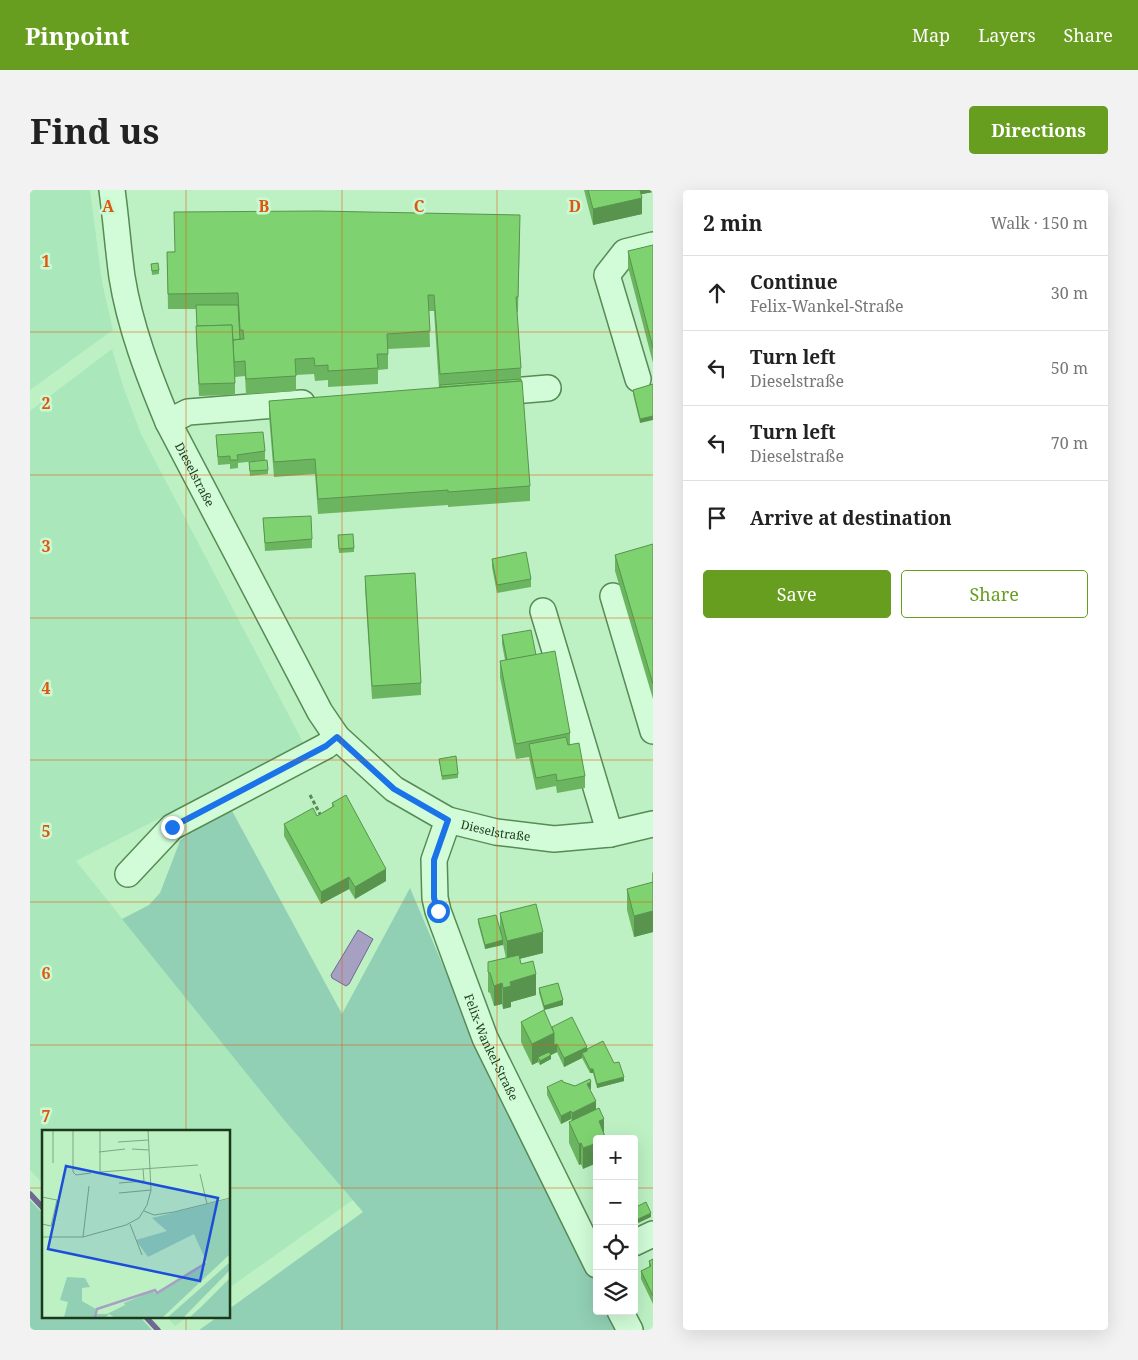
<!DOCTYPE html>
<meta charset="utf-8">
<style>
body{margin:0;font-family:"Noto Serif",serif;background:#f2f2f2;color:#222}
.controls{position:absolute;right:15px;bottom:15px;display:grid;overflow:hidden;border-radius:5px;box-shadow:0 5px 20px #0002}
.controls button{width:45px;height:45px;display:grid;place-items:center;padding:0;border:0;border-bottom:1px solid #e0e0e0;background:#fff;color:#222;font:25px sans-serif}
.stop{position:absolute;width:15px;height:15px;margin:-11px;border:4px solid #1a73e8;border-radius:50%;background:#fff}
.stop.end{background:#1a73e8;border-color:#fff;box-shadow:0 1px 5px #0008}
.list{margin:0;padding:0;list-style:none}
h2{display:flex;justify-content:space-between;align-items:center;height:65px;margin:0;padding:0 20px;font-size:21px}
h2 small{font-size:16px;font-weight:400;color:#767676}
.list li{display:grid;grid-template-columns:32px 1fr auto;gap:15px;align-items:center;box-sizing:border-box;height:75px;padding:0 20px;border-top:1px solid #e0e0e0}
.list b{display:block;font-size:19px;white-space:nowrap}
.list p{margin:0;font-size:16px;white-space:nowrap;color:#767676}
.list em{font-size:16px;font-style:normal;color:#767676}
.actions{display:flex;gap:10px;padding:15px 20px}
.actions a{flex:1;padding:11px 0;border:1px solid #689e20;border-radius:5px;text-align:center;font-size:18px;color:#689e20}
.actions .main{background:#689e20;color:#fff}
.icon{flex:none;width:28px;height:28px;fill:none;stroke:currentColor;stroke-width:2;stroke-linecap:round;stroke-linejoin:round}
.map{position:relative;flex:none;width:623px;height:1140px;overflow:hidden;border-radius:5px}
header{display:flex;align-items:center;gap:30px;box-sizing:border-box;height:70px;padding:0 25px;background:#689e20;color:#fff}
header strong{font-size:24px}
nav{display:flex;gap:28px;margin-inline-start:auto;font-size:18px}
.intro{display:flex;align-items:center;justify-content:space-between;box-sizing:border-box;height:120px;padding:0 30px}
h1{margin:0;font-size:35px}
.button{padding:12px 22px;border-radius:5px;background:#689e20;color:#fff;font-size:18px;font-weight:700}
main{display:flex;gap:30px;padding:0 30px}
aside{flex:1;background:#fff;border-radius:5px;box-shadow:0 5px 20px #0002}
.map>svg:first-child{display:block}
.farmland{fill:#aae7bb}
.green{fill:#91d0b4}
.water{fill:#a6a1c2;stroke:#706891}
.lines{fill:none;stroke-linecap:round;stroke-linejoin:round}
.stream{stroke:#706891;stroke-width:5.5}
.minor-casing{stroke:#568b55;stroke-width:28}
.path{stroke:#568b55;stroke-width:3;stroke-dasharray:4 2.5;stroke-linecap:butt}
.minor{stroke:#d1fcd7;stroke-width:25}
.wall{fill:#6cb560}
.shaded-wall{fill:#58944e}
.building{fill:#7ed370;stroke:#58944e}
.route{stroke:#1a73e8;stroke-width:6}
.grid{fill:none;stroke:#de570d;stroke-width:1;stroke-opacity:0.55}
.labels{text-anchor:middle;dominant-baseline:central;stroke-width:5;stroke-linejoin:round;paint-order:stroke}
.street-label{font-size:12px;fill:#1d391b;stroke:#cdf8d4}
.inset-river{fill:none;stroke:#a6a1c2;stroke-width:2.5}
.inset-road{fill:none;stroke:#7da780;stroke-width:1}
.view{fill:#1d4ed8;fill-opacity:0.15;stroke:#1d4ed8;stroke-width:2.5}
.inset-edge{fill:none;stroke:#1d391b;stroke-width:2.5}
.grid-label{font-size:16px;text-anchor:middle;font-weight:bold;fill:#de570d;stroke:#cdf8d4;stroke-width:5;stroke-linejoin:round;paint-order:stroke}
</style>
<header>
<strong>Pinpoint</strong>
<nav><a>Map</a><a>Layers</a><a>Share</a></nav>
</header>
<div class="intro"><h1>Find us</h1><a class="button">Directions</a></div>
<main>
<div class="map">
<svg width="623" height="1140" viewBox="0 0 623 1140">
<rect width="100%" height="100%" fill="#bdf1c4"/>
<g class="farmland">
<path d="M0 0H60L72 92 83 140 0 200Z"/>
<path d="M82 159 93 196 111 244 274 554 46 671 254 930 323 1010 199 1098V941H14V995L0 980V221Z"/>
<path d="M136 1126H159L145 1136Z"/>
</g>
<g class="green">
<path d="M200 617 312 824 380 698 452 867 567 1097V1121H579L589 1140H169L189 1126H199V1119L333 1022 254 930 92 729 119 715 130 703 150 651 168 636Z"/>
<path d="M0 1010 14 1025V1126H109L122 1140H2L0 1138Z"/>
</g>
<path class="water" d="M328 740 343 749 319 794 316 796 302 788 301 785Z"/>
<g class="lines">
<g class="stream">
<path d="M0 1004 14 1019"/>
<path d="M115 1126 128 1140"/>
</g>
<defs>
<g id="minor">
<path id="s1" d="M82 0C86 29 88 58 92 87 100 137 119 186 138 232L290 522 307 547 364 599 418 630 466 642 524 649 580 644 623 634"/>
<path d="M608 189 577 85 595 62 623 55"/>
<path d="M459 203 518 198"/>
<path d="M138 232 158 222 272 213"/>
<path d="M583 406 623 541"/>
<path d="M513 421 580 644"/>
<path id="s2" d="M418 630 404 670 405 708 408 721 455 848 567 1075"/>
<path d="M98 684 142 637 296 556 307 547"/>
<path d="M604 1053 623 1044"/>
<path d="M590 1121 600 1140"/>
</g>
</defs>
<use href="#minor" class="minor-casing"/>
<path class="path" d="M280 605 291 626"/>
<use href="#minor" class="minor"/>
</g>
<g class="wall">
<path d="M554 0H623V2L611 4 612 24 563 35Z"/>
<path d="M490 40 488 122H487L491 178V189L500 296V311L418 317V315L288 324 285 284 244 287 239 226V211L409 198 404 121H399L400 157 358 159V179L348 180V194L298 197V190L285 191 284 184 266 185V201L216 204 215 186 205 187V205L169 206 166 148 167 136 166 119H138L137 62Z"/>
<path d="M623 55V173L598 77V61Z"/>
<path d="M121 74 129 80V84L122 85Z"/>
<path d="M623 194 610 233 603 204V200Z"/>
<path d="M186 245 235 261V270L208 273V278L200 279V274L188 275Z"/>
<path d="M219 272 238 280V284L220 286Z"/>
<path d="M233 328 282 349V358L235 361Z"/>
<path d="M308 345 324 358V362L309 363Z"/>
<path d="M623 354V509L585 381V365Z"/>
<path d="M462 369 501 389V397L467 403 462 377Z"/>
<path d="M335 386 391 493V505L342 509 335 398Z"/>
<path d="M472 445 506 465 540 543V555L555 586V598L527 603 526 596 506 600 499 567 486 569 470 487V471L475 470 472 454Z"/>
<path d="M409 569 428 584V588L412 590Z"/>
<path d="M302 613 356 691 325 709 319 699 291 714 254 646V634L287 626 302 617Z"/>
<path d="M623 682V742L604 747 597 720V699L622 693V683Z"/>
<path d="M470 723 513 763 489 769 491 774 506 805 481 812V817L473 819 472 814 464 816 460 803 458 802V772L476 768 473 754 455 759 448 733V729L470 741Z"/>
<path d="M509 798 533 815 514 820 509 803Z"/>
<path d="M491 832 522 837 557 859 594 891 567 898 563 883H560L552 868 534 877 527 862 521 865V869L510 875 508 872 502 875 491 852Z"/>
<path d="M560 889 553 979 551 974 549 975 539 953V932L542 931 541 929 531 934 517 905V897L533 892 545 896Z"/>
<path d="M567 983V1010L564 1005V984Z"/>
<path d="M623 1069V1114L611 1089V1081L619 1077V1071Z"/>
</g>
<g class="shaded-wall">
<path d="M608 0H623V2L608 5Z"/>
<path d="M612 8V24L563 35V19Z"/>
<path d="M623 226V230L610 233V229Z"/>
<path d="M356 679V691L325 709V697Z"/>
<path d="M319 687V699L291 714V702Z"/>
<path d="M623 721V742L604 747V726Z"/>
<path d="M513 742V763L477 772V751Z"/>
<path d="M473 750V755L455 759V755Z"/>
<path d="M506 784V805L481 812V817L473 819V798L480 792Z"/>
<path d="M472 793V814L464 816V796Z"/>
<path d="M533 810V815L514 820V816Z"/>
<path d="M524 843 527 854V862L521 865V869L510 875V871L508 867V872L502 875V854Z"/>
<path d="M557 857V865L552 863V868L534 877V868Z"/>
<rect x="560" y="879" width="3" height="4"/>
<path d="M594 887V891L567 898V894Z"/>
<path d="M561 892V900L557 894Z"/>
<path d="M566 911V920L542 931V923Z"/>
<path d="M541 921V929L531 934V926Z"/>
<path d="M574 929V949L569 931Z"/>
<path d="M551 953V974L549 975V954Z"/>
<path d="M567 953V973L553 979V958Z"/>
<path d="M607 968V972L604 974V969Z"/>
<path d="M606 980V1001L604 1002V981Z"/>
<path d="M621 1023V1027L604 1035V1031Z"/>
</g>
<g class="building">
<path d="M558 0H610L612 8 563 19Z"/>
<path d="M288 21 490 25 488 107H486L491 178 410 184 404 105H398L400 141 357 144 358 164H347L348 178 298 181V175L285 176 284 168 265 169 266 186 216 189 215 171 204 172 203 150 214 149 213 140H210L208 103 138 104 137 62H145L144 22Z"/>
<path d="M623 55V158L598 61Z"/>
<path d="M128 73 129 80 122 81 121 74Z"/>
<path d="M166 115H208L210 149 203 150V151L202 135 167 136Z"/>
<path d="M202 135 205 193 169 194 166 136Z"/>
<path d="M491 189V191L410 197V195Z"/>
<path d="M492 191 500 296 418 302V300L288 309 285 269 244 272 239 211Z"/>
<path d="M623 194V226L610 229 603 200Z"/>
<path d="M233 242 235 261 207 265 208 270H200V266L188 267 186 245Z"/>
<path d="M237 270 238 280 220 281 219 272Z"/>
<path d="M281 326 282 349 235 353 233 328Z"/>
<path d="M323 344 324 358 309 359 308 345Z"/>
<path d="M623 354V494L585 365Z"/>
<path d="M496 362 501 389 467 395 462 369Z"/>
<path d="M385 383 391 493 342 496 335 386Z"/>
<path d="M501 440 506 465 477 470 472 445Z"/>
<path d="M525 461 540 543 486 554 470 471Z"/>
<path d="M536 547 538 555 549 553 555 586 527 591 526 584 506 588 499 554Z"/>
<path d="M426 566 428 584 412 586 409 569Z"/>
<path d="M316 605 356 679 325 697 319 687 291 702 254 634 283 618 287 626 304 616 302 613Z"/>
<path d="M623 692V721L604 726 597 699Z"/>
<path d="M506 714 513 742 477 751 470 723Z"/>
<path d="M466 725 473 750 455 755 448 729Z"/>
<path d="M489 765 491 774 503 771 506 784 480 792 481 796 473 798 472 793 464 796 460 783 458 782V772Z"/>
<path d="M528 793 533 810 514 816 509 798Z"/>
<path d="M514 820 524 843 502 854 491 832Z"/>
<path d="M542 827 557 857 534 868 527 854 524 855V843L522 837Z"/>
<path d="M573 851 584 873 589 872 594 887 567 894 563 879H560L552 863 557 861V859Z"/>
<path d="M519 862 521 865 510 871 508 867Z"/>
<path d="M560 889 561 892 557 894 566 911 542 923 541 921 531 926 517 897 532 890 533 892 545 896Z"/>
<path d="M569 918 574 929 569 931 576 949H567V953L553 958 551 953 549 954 539 932Z"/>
<path d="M604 959 607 968 604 969Z"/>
<path d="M567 983V989L564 984Z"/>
<path d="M616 1012 621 1023 604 1031V1018Z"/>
<path d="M623 1069V1106L611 1081 621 1076 619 1071Z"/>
</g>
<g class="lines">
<path class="route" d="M142 637 296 556 307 547 364 599 418 630 404 670V708L408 721"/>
</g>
<path class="grid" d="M156 0V941M312 0V1140M467 0V1140M0 142H623M0 285H623M0 428H623M0 570H623M0 712H623M0 855H623M0 998H14M199 998H567M604 998H623M156 1126V1140"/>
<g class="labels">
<g class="street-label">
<text stroke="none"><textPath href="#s1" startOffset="299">Dieselstraße</textPath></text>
<text stroke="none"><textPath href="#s1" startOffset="786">Dieselstraße</textPath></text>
<text stroke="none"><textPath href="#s2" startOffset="240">Felix-Wankel-Straße</textPath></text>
</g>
</g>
<g transform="translate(12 940)">
<rect width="188" height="188" fill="#bdf1c4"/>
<path d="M187 69V125L121 187H72L67 184 64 187H54V184H65L83 175 82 173 111 161 114 164 165 133 152 104 106 127 94 110 125 101 110 88ZM187 133V141L142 187H126ZM25 147 43 148 48 157 40 158V171L54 179 52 187H22L26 172 18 170ZM187 149V187H148L159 177Z" fill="#91d0b4"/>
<path class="inset-river" d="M53 187 55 179 113 160 115 163 164 133"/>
<path class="inset-road" d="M11 0V33M31 0V42L34 45 49 43M58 0V42L156 35M76 12 106 10M90 19 107 20M57 22 83 19M158 44 165 74M77 53 102 51 101 39M77 63 109 60M0 67 15 70 9 96 0 94M102 81 112 85 132 82 188 68M88 94 100 125M0 107H41L84 95 97 88 105 75 109 60 106 0M41 107 47 56"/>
<path class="view" d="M24 36 176 68 158 151 6 119Z"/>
<rect width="188" height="188" class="inset-edge"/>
</g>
<g class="grid-label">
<text x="78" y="22">A</text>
<text x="234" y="22">B</text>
<text x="389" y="22">C</text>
<text x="545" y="22">D</text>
<text x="16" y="77">1</text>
<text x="16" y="219">2</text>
<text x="16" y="362">3</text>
<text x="16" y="504">4</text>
<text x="16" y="647">5</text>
<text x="16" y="789">6</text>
<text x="16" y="932">7</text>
</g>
</svg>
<div class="controls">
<button>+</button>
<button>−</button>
<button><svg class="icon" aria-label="locate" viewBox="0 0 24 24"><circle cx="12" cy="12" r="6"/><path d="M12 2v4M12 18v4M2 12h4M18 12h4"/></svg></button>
<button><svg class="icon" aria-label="layers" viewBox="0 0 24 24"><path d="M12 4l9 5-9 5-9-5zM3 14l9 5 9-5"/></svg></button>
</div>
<div class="stop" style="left:408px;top:721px"></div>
<div class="stop end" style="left:142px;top:637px"></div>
</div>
<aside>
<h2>2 min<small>Walk · 150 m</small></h2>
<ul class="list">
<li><svg class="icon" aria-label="ahead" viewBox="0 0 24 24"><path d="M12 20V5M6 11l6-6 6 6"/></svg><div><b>Continue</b><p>Felix-Wankel-Straße</p></div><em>30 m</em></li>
<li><svg class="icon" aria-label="left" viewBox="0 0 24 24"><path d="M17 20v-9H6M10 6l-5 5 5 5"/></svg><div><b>Turn left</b><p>Dieselstraße</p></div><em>50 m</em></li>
<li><svg class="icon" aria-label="left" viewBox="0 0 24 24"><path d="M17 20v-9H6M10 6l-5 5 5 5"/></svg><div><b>Turn left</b><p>Dieselstraße</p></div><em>70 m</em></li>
<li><svg class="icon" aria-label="arrive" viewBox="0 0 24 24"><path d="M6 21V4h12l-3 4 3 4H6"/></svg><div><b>Arrive at destination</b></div></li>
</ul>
<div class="actions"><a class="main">Save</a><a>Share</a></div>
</aside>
</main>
